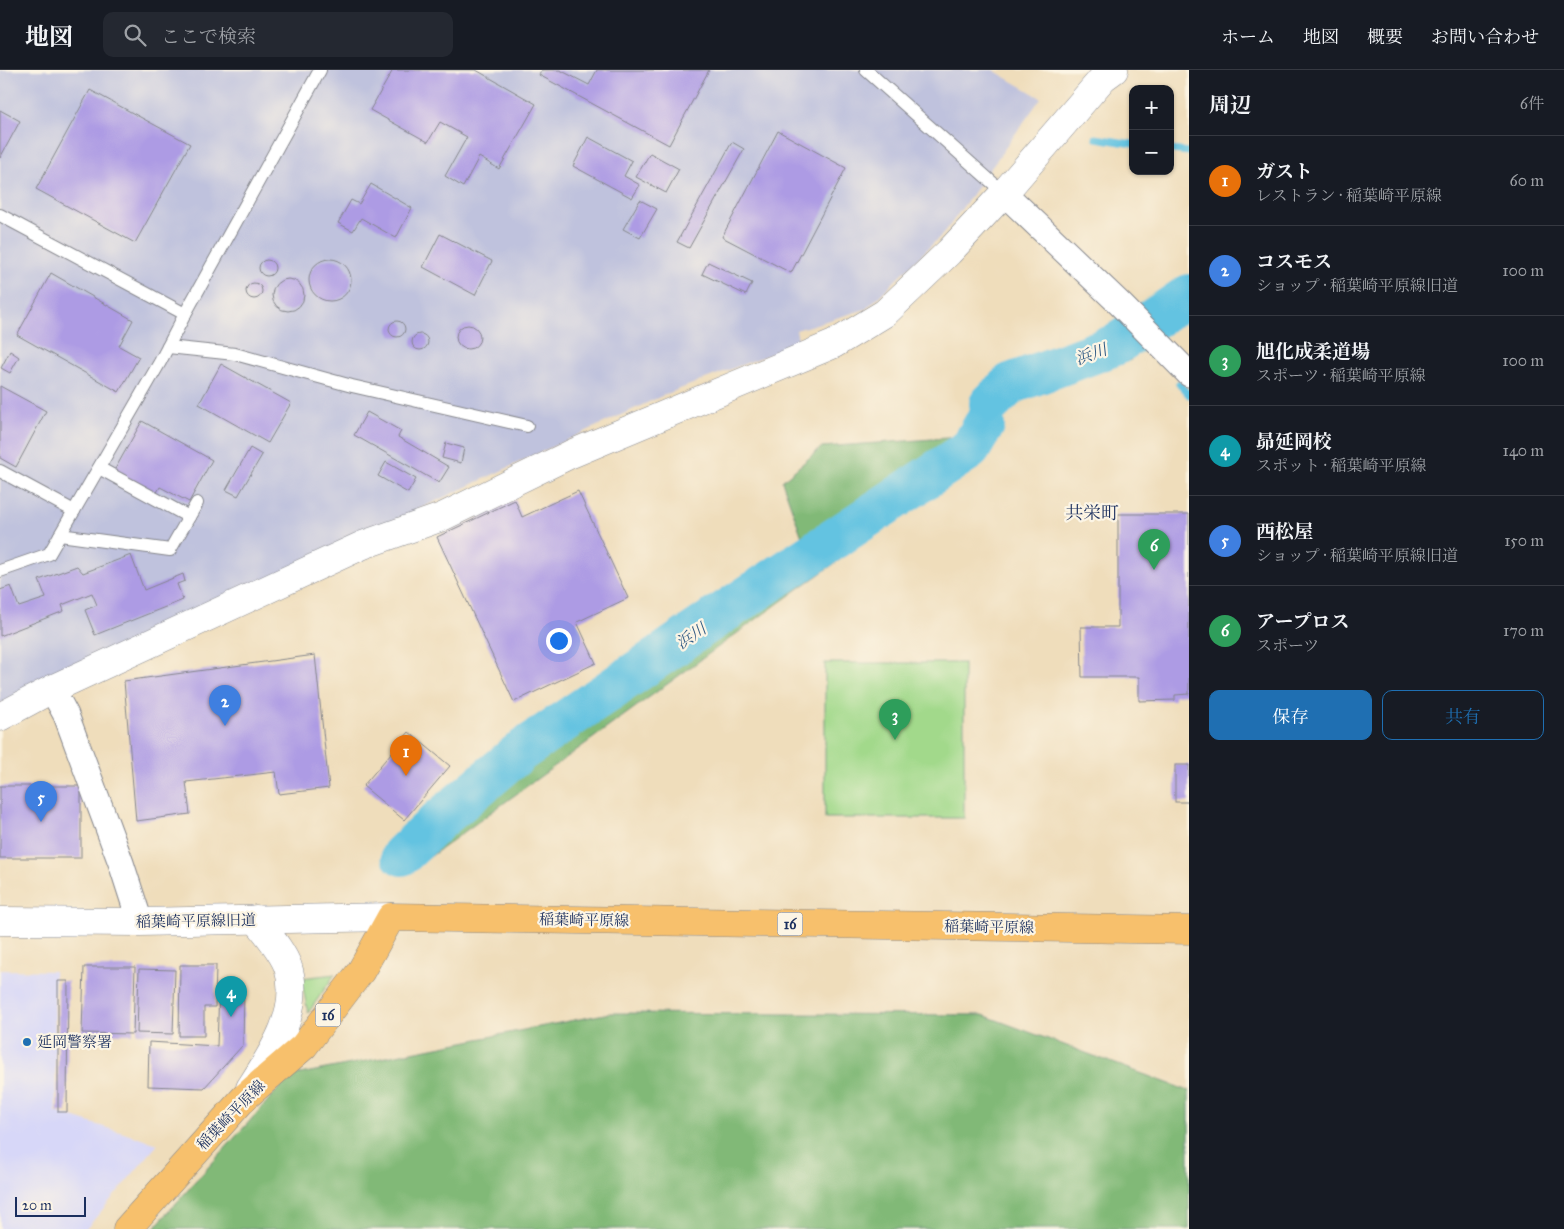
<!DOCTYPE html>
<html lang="ja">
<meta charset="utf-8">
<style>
body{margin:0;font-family:"IM FELL Great Primer","Noto Serif JP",serif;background:#242831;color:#f1f3f6}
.controls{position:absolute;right:15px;top:15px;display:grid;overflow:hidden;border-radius:10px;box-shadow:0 1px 4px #0004}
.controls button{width:45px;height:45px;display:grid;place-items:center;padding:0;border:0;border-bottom:1px solid #363941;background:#171b24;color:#f1f3f6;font:25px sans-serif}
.scale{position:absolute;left:15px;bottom:12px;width:71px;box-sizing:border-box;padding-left:5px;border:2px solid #1b2f5e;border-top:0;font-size:14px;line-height:18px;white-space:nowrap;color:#1b2f5e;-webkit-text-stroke:4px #fcf5e5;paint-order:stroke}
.you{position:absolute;left:558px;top:570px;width:18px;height:18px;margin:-12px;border:4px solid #fff;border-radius:50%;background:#1a73e8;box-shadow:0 0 0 8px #1a73e833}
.badge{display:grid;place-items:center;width:32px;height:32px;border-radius:50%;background:#1f6fb2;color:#fff;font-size:16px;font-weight:700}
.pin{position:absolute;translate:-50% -41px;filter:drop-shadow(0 1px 2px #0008)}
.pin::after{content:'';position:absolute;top:26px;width:18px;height:15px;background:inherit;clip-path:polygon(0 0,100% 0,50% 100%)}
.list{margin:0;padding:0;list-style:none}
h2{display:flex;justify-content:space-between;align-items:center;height:65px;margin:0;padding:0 20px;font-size:21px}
h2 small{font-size:16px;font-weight:400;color:#9ea1a6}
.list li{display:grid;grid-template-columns:32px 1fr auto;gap:15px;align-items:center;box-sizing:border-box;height:90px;padding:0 20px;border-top:1px solid #363941}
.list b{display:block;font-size:19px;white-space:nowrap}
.list p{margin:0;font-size:16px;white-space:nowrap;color:#9ea1a6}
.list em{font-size:16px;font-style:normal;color:#9ea1a6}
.actions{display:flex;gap:10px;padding:15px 20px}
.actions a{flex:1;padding:11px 0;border:1px solid #1f6fb2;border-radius:10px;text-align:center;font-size:18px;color:#1f6fb2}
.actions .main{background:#1f6fb2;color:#fff}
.icon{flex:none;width:28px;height:28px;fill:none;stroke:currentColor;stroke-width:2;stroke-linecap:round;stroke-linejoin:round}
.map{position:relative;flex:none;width:1189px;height:1159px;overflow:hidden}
header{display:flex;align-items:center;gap:30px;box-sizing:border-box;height:70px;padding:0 25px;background:#171b24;border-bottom:1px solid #363941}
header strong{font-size:24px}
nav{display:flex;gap:28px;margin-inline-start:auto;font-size:18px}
.search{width:350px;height:45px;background:#242831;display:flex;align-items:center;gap:12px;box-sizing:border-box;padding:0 18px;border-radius:10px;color:#9ea1a6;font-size:19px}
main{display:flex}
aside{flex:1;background:#171b24}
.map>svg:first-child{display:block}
.built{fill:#d7d7f8}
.industrial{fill:#bfc2dd}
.green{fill:#a2d98b;stroke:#5e8474}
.forest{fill:#81b977;stroke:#4e746a}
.water{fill:#63c3e1;stroke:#3f79a0}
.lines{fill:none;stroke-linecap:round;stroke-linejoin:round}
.stream{stroke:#63c3e1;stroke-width:7}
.river{stroke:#63c3e1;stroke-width:42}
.building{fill:#ad9be4}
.service-casing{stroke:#85868c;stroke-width:14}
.minor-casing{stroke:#85868c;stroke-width:27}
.tertiary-casing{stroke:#85868c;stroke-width:29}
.primary-casing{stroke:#85868c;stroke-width:29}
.service{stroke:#fff;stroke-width:12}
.minor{stroke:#fff;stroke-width:25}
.tertiary{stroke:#fff;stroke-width:28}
.primary{stroke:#f7c06c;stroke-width:28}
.poi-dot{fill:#1f6fb2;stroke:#fcf5e5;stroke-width:2}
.labels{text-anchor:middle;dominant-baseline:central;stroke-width:4.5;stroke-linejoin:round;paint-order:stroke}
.shield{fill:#fcf5e5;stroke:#5e6a86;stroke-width:1}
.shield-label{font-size:14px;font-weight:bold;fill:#1b2f5e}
.street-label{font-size:15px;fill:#1b2f5e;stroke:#fcf5e5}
.poi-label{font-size:15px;fill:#1b2f5e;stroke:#fcf5e5;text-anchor:start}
.water-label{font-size:16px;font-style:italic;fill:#315b85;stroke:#fcf5e5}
.quarter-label{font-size:18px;fill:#1b2f5e;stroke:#fcf5e5}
</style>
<header>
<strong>地図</strong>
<div class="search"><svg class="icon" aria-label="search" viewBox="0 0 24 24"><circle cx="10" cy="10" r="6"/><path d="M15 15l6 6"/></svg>ここで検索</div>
<nav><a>ホーム</a><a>地図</a><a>概要</a><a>お問い合わせ</a></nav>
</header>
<main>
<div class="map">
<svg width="1189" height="1159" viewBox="0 0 1189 1159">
<rect width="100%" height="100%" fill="#fcf5e5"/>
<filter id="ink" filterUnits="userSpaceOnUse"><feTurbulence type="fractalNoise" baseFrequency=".02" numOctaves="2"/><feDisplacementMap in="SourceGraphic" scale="10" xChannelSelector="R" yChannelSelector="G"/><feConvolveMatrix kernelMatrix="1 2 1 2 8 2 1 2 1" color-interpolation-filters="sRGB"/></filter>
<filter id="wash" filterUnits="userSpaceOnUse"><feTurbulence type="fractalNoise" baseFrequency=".0096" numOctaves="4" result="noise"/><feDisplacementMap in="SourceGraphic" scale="20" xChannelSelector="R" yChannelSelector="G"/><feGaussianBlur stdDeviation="1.12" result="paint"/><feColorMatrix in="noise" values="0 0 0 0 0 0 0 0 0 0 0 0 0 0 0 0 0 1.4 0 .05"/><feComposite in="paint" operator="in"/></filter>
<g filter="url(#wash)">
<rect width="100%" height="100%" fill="#efddbb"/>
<path class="built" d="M0 900 54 901 56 1042 158 1074 86 1159H0Z"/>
<path class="industrial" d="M0 0H993L1041 28 945 162 866 239 796 260 799 273 664 325 0 634Z"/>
<g class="green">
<rect x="825" y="593" width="139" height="155"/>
<path d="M335 904 308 943 301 908Z"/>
</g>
<g class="forest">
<path d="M1111 254 1131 290 1046 322 1036 316 1003 339 981 338 994 315Z"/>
<path d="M988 365 984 389 798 519 427 789 410 785 477 712 802 467 782 411 822 377Z"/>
<path d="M610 943 983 945 1189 1021V1159H153L290 1006Z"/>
</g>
<path class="water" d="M1189 207V227L1162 244 1153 233Z"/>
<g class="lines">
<g class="stream">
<path d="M1096 68 1133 74"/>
<path d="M1170 80 1189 82"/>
<path d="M1131 264 1145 278"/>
<path d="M1179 314 1189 325"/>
</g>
<g class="river">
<path d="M990 334 1010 314 1115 275 1189 225"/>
<path d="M402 785 439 750 521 681 709 552 970 379 984 355"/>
</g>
</g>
<g id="blocks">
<g class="building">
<path d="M393 0H476L536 34 499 99 479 87 463 117 445 106 467 67 440 52 428 72 370 40Z"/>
<path d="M542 0H560L589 15 597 0H709L669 75 539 5Z"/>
<path d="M90 20 190 74 135 173 36 119Z"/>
<path d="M0 40 20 51 0 88Z"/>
<path d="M778 61 846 98 791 203 722 167Z"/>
<path d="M588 67 632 91 624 106 640 115 632 128 573 96Z"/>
<path d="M732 72 744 79 689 178 677 172Z"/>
<path d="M650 83 679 99 666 123 636 107Z"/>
<path d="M371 114 412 138 396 168 361 148 353 161 338 153 351 130 359 134Z"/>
<path d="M640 130 657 139 640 168 623 159Z"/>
<path d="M440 164 492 191 475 225 423 197Z"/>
<circle cx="330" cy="210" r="21"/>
<circle cx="267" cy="198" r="8"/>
<path d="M708 192 752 213 746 225 702 204Z"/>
<path d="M51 203 133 250 119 276 139 287 119 322 17 265Z"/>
<circle cx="288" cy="225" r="16"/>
<circle cx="254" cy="221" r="8"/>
<circle cx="397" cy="259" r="8"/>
<circle cx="468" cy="267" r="12"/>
<circle cx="420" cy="272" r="8"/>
<path d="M10 281 19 287 10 303 1 298Z"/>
<path d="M221 294 291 333 268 373 199 334Z"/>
<path d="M0 316 46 341 16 397 0 388Z"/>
<path d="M367 342 401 361 398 367 449 397 439 413 354 365Z"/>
<path d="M142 351 212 390 189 432 160 417 156 424 114 401Z"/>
<path d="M446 373 464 378 461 393 442 388Z"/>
<path d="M250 378 262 385 238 426 226 420Z"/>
<path d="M386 392 416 409 408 423 378 406Z"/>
<path d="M578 421 628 528 577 552 596 593 514 632 437 467 515 430 522 447Z"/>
<path d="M1118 444H1189V624L1175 625V630L1139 631V607H1082L1081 557H1118Z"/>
<path d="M131 485 144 520 183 504 185 511 177 514 183 530 95 565 85 540 97 535 92 523 62 535 64 541 0 566V520L11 516 19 537 46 528 39 510 77 496 83 503Z"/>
<path d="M315 585 329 718 279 724 276 702 186 712 190 744 136 751 124 611Z"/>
<path d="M409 662 450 696 404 750 363 716Z"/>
<rect x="1175" y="695" width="14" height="37"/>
<rect x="0" y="716" width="81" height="72"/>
<path d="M180 895H216L215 937H204V966H179Z"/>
<path d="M84 897H135L133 964 82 963Z"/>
<path d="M139 899 175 900 173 964 137 963Z"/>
<path d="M58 911H68L67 1042H58Z"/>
<path d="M219 920 244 922 243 975 204 1018 148 1016 149 972 217 976Z"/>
</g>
</g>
</g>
<g filter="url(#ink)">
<use href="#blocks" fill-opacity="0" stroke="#85868c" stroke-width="1"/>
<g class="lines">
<defs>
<g id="service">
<path d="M866 0 1004 123"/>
<path d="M0 145 185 244"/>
<path d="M168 277 235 284 352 316 527 356"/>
<path d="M99 398 189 447"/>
<path d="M0 401 74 441"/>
<path d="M60 465 170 480 197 433"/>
<path d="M0 501 49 484 160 292 185 244 320 0"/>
</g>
<g id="minor">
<path d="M1004 123 1120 234 1189 304"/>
<path d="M52 619 66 645 121 793 140 852"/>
</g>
<g id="tertiary">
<path d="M0 647 52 619 363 475 442 447 571 384 834 274 885 243 949 182 1004 123 1103 8 1114 0"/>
<path d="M0 851 140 852 391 847"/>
<path d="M250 1018C272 984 302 940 288 897 282 880 267 864 256 849"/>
</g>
<path id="primary" d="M127 1159 245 1027 304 976 361 901 391 847 1189 860"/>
</defs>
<use href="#service" class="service-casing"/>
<use href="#minor" class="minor-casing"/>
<use href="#tertiary" class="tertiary-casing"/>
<use href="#primary" class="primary-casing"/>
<use href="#service" class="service"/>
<use href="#minor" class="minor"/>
<use href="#tertiary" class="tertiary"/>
<use href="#primary" class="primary"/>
</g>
</g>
<circle class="poi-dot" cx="27" cy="972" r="5"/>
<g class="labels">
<g class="shield">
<rect x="777.5" y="842.5" width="25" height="23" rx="4"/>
<rect x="315.5" y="933.5" width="25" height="23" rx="4"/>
</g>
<g class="shield-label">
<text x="790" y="854">16</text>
<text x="328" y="945">16</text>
</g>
<g class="street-label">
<text transform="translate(584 850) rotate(1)">稲葉崎平原線</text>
<text transform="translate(196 851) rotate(-1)">稲葉崎平原線旧道</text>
<text transform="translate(989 857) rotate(1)">稲葉崎平原線</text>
<text transform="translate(231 1045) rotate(-46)">稲葉崎平原線</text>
</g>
<g class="poi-label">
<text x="37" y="972">延岡警察署</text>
</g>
<g class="water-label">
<text transform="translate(1091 284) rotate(-20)">浜川</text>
<text transform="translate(691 566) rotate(-34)">浜川</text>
</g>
<g class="quarter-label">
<text x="1092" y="443">共栄町</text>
</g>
</g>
</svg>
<div class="controls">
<button>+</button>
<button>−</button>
</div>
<div class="scale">20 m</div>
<div class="you"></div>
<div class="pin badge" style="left:406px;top:706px;background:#e8710a">1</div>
<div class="pin badge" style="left:225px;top:656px;background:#3f7fe0">2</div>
<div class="pin badge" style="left:895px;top:670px;background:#2e9e5b">3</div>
<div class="pin badge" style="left:231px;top:947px;background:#0f9aa8">4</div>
<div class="pin badge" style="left:41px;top:752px;background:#3f7fe0">5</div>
<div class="pin badge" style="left:1154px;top:500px;background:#2e9e5b">6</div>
</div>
<aside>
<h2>周辺<small>6件</small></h2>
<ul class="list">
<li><span class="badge" style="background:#e8710a">1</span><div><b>ガスト</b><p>レストラン · 稲葉崎平原線</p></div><em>60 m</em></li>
<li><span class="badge" style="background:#3f7fe0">2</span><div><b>コスモス</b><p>ショップ · 稲葉崎平原線旧道</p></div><em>100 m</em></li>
<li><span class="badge" style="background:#2e9e5b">3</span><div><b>旭化成柔道場</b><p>スポーツ · 稲葉崎平原線</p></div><em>100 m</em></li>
<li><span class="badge" style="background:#0f9aa8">4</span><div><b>昴延岡校</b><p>スポット · 稲葉崎平原線</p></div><em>140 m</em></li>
<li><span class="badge" style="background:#3f7fe0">5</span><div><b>西松屋</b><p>ショップ · 稲葉崎平原線旧道</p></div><em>150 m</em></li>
<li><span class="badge" style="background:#2e9e5b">6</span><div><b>アープロス</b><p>スポーツ</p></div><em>170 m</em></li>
</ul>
<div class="actions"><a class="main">保存</a><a>共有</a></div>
</aside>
</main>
